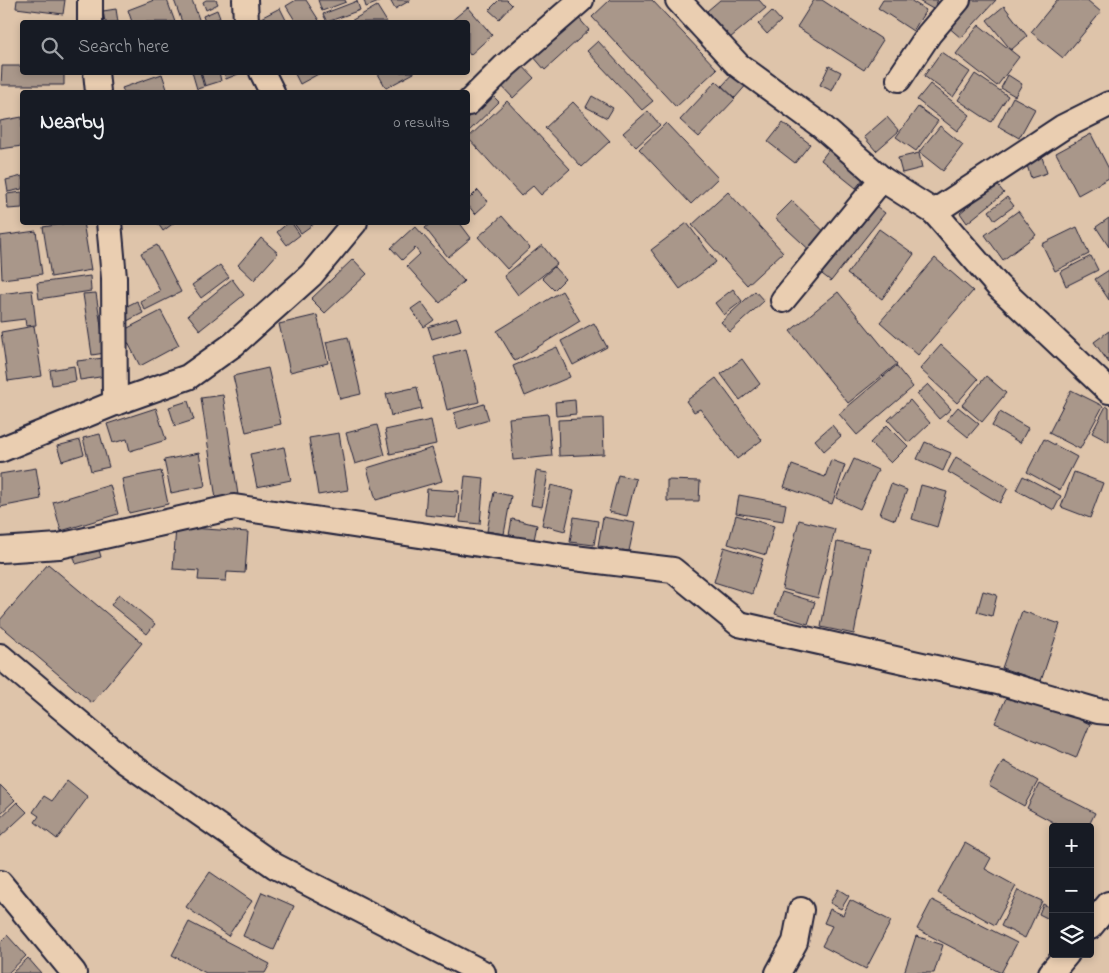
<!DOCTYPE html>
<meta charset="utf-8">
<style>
body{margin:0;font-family:"Indie Flower",sans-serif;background:#242831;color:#f1f3f6}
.controls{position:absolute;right:15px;bottom:15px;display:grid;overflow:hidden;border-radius:5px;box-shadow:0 2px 8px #0003}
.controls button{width:45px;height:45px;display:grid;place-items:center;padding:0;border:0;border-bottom:1px solid #363941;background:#171b24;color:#f1f3f6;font:25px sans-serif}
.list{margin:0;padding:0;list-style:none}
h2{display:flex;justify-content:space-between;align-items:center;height:65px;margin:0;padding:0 20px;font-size:21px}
h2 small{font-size:16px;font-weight:400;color:#9ea1a6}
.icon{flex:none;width:28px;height:28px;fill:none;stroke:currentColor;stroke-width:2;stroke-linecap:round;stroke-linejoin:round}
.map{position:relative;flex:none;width:1109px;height:973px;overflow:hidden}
.search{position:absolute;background:#171b24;box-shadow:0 2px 8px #0003;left:20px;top:20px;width:450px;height:55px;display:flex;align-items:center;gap:12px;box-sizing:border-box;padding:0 18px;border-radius:5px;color:#9ea1a6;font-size:19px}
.panel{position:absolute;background:#171b24;box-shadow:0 2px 8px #0003;left:20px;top:90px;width:450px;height:135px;border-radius:5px}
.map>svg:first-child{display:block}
.building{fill:#a9978a;stroke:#22223b}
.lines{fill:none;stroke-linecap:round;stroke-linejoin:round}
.street-casing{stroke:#22223b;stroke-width:28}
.street{stroke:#eaceb1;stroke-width:24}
</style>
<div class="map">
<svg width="1109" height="973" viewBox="0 0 1109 973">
<rect width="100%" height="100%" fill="#dec4aa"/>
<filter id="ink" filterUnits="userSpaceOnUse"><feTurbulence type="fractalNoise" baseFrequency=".02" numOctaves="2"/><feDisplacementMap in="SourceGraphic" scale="10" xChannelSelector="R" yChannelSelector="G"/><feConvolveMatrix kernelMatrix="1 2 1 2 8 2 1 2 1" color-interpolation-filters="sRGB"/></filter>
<g filter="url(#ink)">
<g class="building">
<path d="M17 0H65L63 14 16 8Z"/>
<path d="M154 0H167L175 22H132L128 10Z"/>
<path d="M174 0H192L200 22H182Z"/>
<path d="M206 0H216L218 4 206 10 203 2Z"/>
<path d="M296 0H306L320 22H296L286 6Z"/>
<path d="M318 0H345L346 2 322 11Z"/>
<path d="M364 0H378L379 2 366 7Z"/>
<path d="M390 0H411L395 9Z"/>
<path d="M499 0H507L512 5 499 19 489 10Z"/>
<path d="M610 0H652L717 69 676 107 592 17Z"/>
<path d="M720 0H759L766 8 730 38 707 11Z"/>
<path d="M814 0H822L883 40 864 70 797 27Z"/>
<path d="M883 0H910L926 10 913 31 878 8Z"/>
<path d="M917 0H938L933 9Z"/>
<path d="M971 0H996L961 38 947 26Z"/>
<path d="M1057 0H1087L1101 12 1063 58 1031 32Z"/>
<path d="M357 1 360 10 327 22 323 14Z"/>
<path d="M377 6 387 22H349Z"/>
<path d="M1004 6 1027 36 1011 50 987 20Z"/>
<path d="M468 7 492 35 470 55 468 52V22H450Z"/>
<path d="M280 8 287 22H253Z"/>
<path d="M116 9 118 22H105L103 11Z"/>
<path d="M217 10 220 18 205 22 203 16Z"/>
<path d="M772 11 781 21 767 34 758 24Z"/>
<path d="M577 16 589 30 545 70 533 56Z"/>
<path d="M979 25 1019 57 997 86 956 54Z"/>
<path d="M598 41 653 101 642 110 587 51Z"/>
<path d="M941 52 970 72 953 97 924 76Z"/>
<path d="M519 62 534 78 513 98 498 82Z"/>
<path d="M2 66H22V72H64V85H1Z"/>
<path d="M829 66 841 72 832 91 820 85Z"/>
<path d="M192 72H200L204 87 197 89Z"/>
<path d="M201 72H219L221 81 205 86Z"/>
<path d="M224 72H243L226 79Z"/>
<path d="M294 72H322L300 84Z"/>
<path d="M377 72H414V73L386 88Z"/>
<path d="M735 72 748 83 735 98 722 86Z"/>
<path d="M162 74 168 92H124L122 88Z"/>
<path d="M975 74 1008 96 991 122 958 100Z"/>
<path d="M1008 75 1022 84 1015 96 1001 88Z"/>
<path d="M716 81 735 99 699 137 680 120Z"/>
<path d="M930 84 970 115 957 131 917 100Z"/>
<path d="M485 88 499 102 468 132V105Z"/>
<path d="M592 96 613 108 607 118 586 107Z"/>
<path d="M1013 97 1035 109 1019 138 998 126Z"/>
<path d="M507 101 570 169 541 195 533 186 521 196 468 138Z"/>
<path d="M573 102 610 141 582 167 545 128Z"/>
<path d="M918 107 938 121 916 151 896 137Z"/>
<path d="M648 111 660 125 636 147 623 133Z"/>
<path d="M22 117V146L0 149V121Z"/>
<path d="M887 117 899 131 876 151 864 137Z"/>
<path d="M666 123 718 178 691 204 639 149Z"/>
<path d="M783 123 810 144 795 163 768 142Z"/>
<path d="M940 126 963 145 943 171 919 152Z"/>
<path d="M1091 134 1109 169V178L1078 195 1056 153Z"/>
<path d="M832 145 867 174 856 188 821 160Z"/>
<path d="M919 153 922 168 902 173 898 158Z"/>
<path d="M1042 157 1047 173 1031 178 1026 162Z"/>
<path d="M22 176V189L8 192 6 180Z"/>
<path d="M996 183 1004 193 967 223 960 213Z"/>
<path d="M478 190 488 202 475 214 468 205V200Z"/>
<path d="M22 192V208L8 209 7 194Z"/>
<path d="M728 192 783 252 747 285 692 225Z"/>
<path d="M1007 197 1014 206 995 220 989 211Z"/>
<path d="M868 200 885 213 831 281 814 268Z"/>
<path d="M792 201 831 238 815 255 775 218Z"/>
<path d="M1018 211 1036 235 1003 260 985 235Z"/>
<path d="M502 216 530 248 507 269 478 237Z"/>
<path d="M1109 218V247L1096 227Z"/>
<path d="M73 222H83L91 270 51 277 43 227Z"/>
<path d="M157 222H175L163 231Z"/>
<path d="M289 222H291L300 235 287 245 277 232Z"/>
<path d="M293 222H314L315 223 301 233Z"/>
<path d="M432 222H459L471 238 448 257 425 228Z"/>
<path d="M687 223 716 262 680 289 651 250Z"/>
<path d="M415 226 464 281 440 303 407 266 420 254 415 248 402 260 391 248Z"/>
<path d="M1077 227 1089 254 1055 271 1042 244Z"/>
<path d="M879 229 914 254 882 299 847 274Z"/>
<path d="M36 231 42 274 2 279 0 236Z"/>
<path d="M261 238 278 253 254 280 238 265Z"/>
<path d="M157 245 181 292 145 310 140 301 160 291 141 253Z"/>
<path d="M542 245 557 264 518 295 504 276Z"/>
<path d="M1091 256 1098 270 1066 286 1060 272Z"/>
<path d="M935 258 973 291 918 355 880 322Z"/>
<path d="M353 259 367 274 325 313 311 299Z"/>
<path d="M220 265 229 277 201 298 192 285Z"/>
<path d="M554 267 565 279 554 290 542 278Z"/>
<path d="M1109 270V300L1095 279Z"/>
<path d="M90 276 91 291 39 299 37 283Z"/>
<path d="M232 279 244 295 200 330 188 315Z"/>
<path d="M733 289 742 301 724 315 715 303Z"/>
<path d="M32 290 36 325 26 326 25 319 0 322V294Z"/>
<path d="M562 291 580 321 515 361 497 331Z"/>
<path d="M755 291 764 301 730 332 721 322Z"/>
<path d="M838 292 897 364 848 403 790 331Z"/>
<path d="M96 293 105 353 92 355 83 294Z"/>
<path d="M137 301 143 313 127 321 121 309Z"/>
<path d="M421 302 434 320 424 327 411 309Z"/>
<path d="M161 311 179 345 140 366 122 331Z"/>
<path d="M317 315 328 363 290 372 279 324Z"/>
<path d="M457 318 461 330 432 339 428 327Z"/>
<path d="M594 323 607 347 573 365 561 341Z"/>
<path d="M34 326 42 376 8 381 1 332Z"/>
<path d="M1109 331V363L1094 342Z"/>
<path d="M348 337 361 394 340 399 326 342Z"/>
<path d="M941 345 978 379 957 403 920 369Z"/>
<path d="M557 347 570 377 525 396 513 366Z"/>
<path d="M466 349 479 402 447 410 434 357Z"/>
<path d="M104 358 106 376 80 380 77 361Z"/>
<path d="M742 359 760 384 740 400 721 374Z"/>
<path d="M74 366 76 381 52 385 50 370Z"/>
<path d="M896 366 913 387 857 435 839 414Z"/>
<path d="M268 368 281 424 246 432 233 376Z"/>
<path d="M986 376 1006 393 982 422 962 405Z"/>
<path d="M716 378 762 440 737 459 700 409 694 412 686 401Z"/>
<path d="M928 384 951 409 939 419 917 394Z"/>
<path d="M417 387 422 409 391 416 386 394Z"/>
<path d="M1071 390 1103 406 1080 449 1049 433Z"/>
<path d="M223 395 238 495 216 499 201 398Z"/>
<path d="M575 400 576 414 556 416 555 402Z"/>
<path d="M910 400 930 423 909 443 888 420Z"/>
<path d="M188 401 194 420 175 426 169 407Z"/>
<path d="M484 404 489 420 458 429 454 413Z"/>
<path d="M1106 406 1109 408V442L1092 433Z"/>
<path d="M958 407 979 424 968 437 947 420Z"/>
<path d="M156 408 166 440 130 451 127 439 113 443 107 424Z"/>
<path d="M1000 412 1028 428 1020 443 992 426Z"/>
<path d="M548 414 552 456 513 460 509 418Z"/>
<path d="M603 418 604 454 559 456 558 420Z"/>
<path d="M431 420 436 444 390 454 385 430Z"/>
<path d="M377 425 385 455 355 464 346 433Z"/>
<path d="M832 425 841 436 824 451 815 440Z"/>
<path d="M887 425 908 446 891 463 870 443Z"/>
<path d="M339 433 348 490 318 495 309 438Z"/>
<path d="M100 434 109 467 91 471 83 438Z"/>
<path d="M1044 439 1077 457 1060 490 1027 472Z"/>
<path d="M80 440 84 454 62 461 57 446Z"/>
<path d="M925 442 951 453 943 471 917 459Z"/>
<path d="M284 447 291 480 257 487 250 454Z"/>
<path d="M432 448 442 481 376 500 367 468Z"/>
<path d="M199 453 205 486 171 493 164 460Z"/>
<path d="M956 457 1008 488 1000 503 948 472Z"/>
<path d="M854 459 878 470 860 509 836 498Z"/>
<path d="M831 460 845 465 832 504 784 487 792 465 825 477Z"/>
<path d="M36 468 41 499 0 507V474Z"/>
<path d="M161 471 168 504 129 513 122 479Z"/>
<path d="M536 471 548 473 542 507 531 505Z"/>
<path d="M1074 472 1103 483 1090 518 1061 507Z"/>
<path d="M618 475 636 479 627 516 609 512Z"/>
<path d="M465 476 484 478 480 524 460 522Z"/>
<path d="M1023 476 1061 496 1054 510 1016 490Z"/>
<path d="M667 480 700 481 699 501H667Z"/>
<path d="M891 484 907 490 895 520 880 514Z"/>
<path d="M110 485 118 514 61 531 53 502Z"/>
<path d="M551 485 574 491 565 531 542 525Z"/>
<path d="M921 485 947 492 937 527 912 519Z"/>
<path d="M427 489 459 491 457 518 425 515Z"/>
<path d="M494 492 511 496 504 534 487 531Z"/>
<path d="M739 495 786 504 783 521 736 513Z"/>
<path d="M736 515 774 526 766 555 728 544Z"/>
<path d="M574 517 598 521 594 545 570 542Z"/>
<path d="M603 517 635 523 629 551 622 550 621 554 606 551 607 547 598 546Z"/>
<path d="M512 519 537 525 534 540 509 535Z"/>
<path d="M799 520 835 529 818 598 782 589Z"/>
<path d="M176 527 248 532 245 573 227 572 226 581 198 580 199 571 173 569Z"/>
<path d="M837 542 870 548 854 634 821 627Z"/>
<path d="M97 543 101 557 76 564 72 551Z"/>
<path d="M724 547 763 559 752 594 714 582Z"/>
<path d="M48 564 142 643 92 703 0 625V620Z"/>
<path d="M983 591 997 595 992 616 977 612Z"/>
<path d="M782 592 815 602 808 624 775 614Z"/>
<path d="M119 594 155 624 147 634 111 605Z"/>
<path d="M1022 611 1060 624 1041 681 1002 668Z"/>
<path d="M1010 689 1090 724 1076 758 995 723Z"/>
<path d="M1003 761 1038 781 1024 806 989 786Z"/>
<path d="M67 780 88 797 57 839 35 822 39 816 33 812 44 796 52 801Z"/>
<path d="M1039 784 1095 813 1088 827H1062L1027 808Z"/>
<path d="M0 785 15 800 0 814Z"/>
<path d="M17 802 27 812 0 837V818Z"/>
<path d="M965 843 991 858 985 869 1016 886 995 925 938 893Z"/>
<path d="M210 872 252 901 228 936 186 907Z"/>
<path d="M838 889 849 896 841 909 830 903Z"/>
<path d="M1018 890 1042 901 1025 938 1001 926Z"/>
<path d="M262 892 294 906 274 950 243 936Z"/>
<path d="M850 900 891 921 866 969 822 946 832 926 824 923 830 909 843 915Z"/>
<path d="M932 900 1017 943 1001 973 917 929Z"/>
<path d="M1043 904 1053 909V921L1039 914Z"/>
<path d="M189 922 270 964 265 973H206L172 955Z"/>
<path d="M7 935 26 956 8 973H0V942Z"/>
<path d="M916 936 943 945 934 973H904Z"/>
<path d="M28 958 41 973H12Z"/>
</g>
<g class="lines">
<defs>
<g id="street">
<path d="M90 0V22"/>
<path d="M245 0 246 22"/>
<path d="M678 0 738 65 820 125 882 179 934 212 998 286 1109 391"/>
<path d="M96 72 98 92"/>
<path d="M262 72 272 92"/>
<path d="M899 79 929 34 958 0"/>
<path d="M468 103 505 66 581 0"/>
<path d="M934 212 1063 127 1109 104"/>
<path d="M109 222 114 278 115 403"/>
<path d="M783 300 882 179"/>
<path d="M0 450 115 403 188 377 234 344 311 275 355 222"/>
<path d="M0 550 59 546 234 507 566 557 673 570 739 624 998 682 1098 711 1109 712"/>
<path d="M0 656 126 762 275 866 483 973"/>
<path d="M0 883 74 973"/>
<path d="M1090 927 1109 904"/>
<path d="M778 973 795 942 801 910"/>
<path d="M1051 973 1067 954"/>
</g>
</defs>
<use href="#street" class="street-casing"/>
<use href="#street" class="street"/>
</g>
</g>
</svg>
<div class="controls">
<button>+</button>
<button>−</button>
<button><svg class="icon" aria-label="layers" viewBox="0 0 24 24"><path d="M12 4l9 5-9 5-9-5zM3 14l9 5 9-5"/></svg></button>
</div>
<div class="search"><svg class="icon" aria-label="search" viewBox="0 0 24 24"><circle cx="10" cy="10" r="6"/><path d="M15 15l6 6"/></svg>Search here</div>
<section class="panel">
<h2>Nearby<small>0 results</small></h2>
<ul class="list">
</ul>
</section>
</div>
